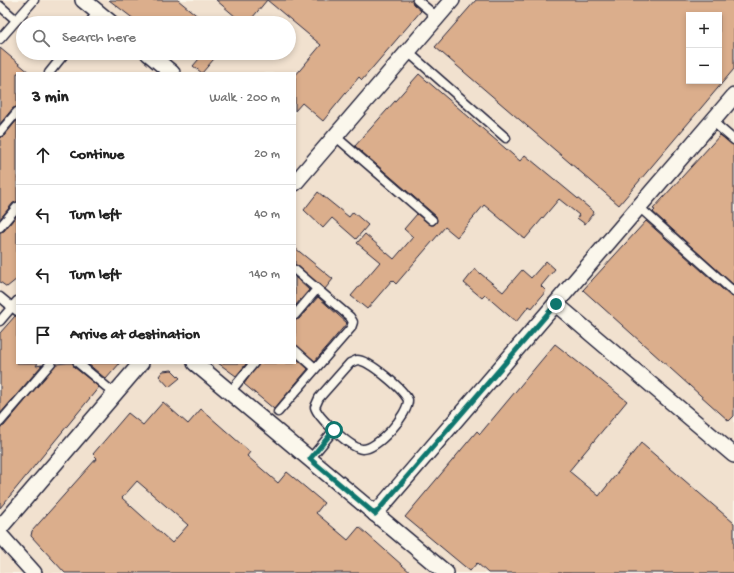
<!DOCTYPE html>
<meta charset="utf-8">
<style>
body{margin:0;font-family:"Gochi Hand",sans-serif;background:#f2f2f2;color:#222}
.controls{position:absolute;right:12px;top:12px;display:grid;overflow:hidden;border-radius:0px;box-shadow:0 2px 6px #0003}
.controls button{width:36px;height:36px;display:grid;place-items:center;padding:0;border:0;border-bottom:1px solid #e0e0e0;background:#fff;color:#222;font:20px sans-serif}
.stop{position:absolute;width:12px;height:12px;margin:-9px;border:3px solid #0f766e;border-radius:50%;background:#fff}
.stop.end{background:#0f766e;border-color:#fff;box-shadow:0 1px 4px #0008}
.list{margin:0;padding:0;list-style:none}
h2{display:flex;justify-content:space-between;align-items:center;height:52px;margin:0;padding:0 16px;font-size:17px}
h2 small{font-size:13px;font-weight:400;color:#767676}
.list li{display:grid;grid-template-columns:26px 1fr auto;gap:12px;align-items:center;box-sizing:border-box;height:60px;padding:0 16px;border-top:1px solid #e0e0e0}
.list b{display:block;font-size:15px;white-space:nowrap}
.list em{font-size:13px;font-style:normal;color:#767676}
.icon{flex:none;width:22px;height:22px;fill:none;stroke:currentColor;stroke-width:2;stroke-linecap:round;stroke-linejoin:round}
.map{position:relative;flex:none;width:734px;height:573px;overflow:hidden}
.search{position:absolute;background:#fff;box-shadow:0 2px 6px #0003;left:16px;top:16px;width:280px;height:44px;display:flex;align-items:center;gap:10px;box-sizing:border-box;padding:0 14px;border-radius:22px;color:#767676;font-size:15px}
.panel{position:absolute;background:#fff;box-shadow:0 2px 6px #0003;left:16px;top:72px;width:280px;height:292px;border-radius:0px}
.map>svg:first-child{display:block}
.built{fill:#f1e1cf;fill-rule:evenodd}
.building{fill:#dbae8c;stroke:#22223b;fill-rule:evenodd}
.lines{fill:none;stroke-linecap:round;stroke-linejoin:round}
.service-casing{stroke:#22223b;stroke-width:11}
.minor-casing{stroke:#22223b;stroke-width:18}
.service{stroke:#fbf7ec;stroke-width:8}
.minor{stroke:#fbf7ec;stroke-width:15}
.route{stroke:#0f766e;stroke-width:5}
</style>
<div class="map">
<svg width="734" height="573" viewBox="0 0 734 573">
<rect width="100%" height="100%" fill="#fbf7ec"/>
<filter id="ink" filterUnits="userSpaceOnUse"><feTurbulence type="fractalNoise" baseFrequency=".025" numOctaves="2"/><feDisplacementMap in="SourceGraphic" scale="8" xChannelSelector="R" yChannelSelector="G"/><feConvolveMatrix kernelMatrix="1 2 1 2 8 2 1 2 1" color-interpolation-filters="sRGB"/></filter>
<g filter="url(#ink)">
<path class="built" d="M0 0H734V573H0ZM689 15H719V81H689ZM23 23H289V53H23ZM17 73H295V363H17Z"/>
<g class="building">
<path d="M109 0H178L206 23H139Z"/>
<path d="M216 0H267L248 23H243Z"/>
<path d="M267 0H412L413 4 421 11 362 80 359 77 323 121 302 103 295 111V76L321 45Z"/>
<path d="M476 0H734V69L619 205 435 47ZM689 15H719V81H689Z"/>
<path d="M0 48 30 73H17V107L13 108 0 124Z"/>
<path d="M204 53H219L202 73 193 66Z"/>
<path d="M419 74 520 161 525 155 594 212 585 224 577 218 579 215 559 199 525 239 484 205 457 237 445 227 396 284 392 280 367 309 351 296 380 262 357 243 365 234 394 259 413 237 404 229 417 214 431 225H434L437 221 436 216 355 146Z"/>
<path d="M17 120V202L13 203 0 219V137L4 136Z"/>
<path d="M720 135 734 145V285L653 212 655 210 653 209Z"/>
<path d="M318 192 349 217 353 212 368 225 356 239 332 218 323 228 304 210Z"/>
<path d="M17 215V279L7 287 0 282V232L4 231Z"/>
<path d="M646 221 730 296 734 297V416L729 421 583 290Z"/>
<path d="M295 248 333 279 325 289 295 265Z"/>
<path d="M546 261 555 269 541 286 546 291 532 308 529 306 516 322 485 295 482 298 464 283 475 269 503 292 522 270 531 278Z"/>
<path d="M295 277 309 290 295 306Z"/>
<path d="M318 297 347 323 315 361 295 345V320L299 319Z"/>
<path d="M15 316H17V363H38L36 366 42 365 0 414V333Z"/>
<path d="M555 344 627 401 569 471 599 496 641 443 734 523V573H488L477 563 470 571 405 517 477 431 480 434Z"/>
<path d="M295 357 308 369 274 409 244 384 259 363H295Z"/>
<path d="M67 363H73L74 367 99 387 0 508V427L4 426 56 364Z"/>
<path d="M87 363H120L106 379Z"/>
<path d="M218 363H247L236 376Z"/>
<path d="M172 370 180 378 169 387 159 376 163 371Z"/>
<path d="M163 402 188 424 201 409 250 452 247 456 278 483 287 472 324 503 316 513 348 540 359 527 411 573H65L31 536 32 531 97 458 93 454 128 413 143 425ZM137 481 188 525 172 543 122 498Z"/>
</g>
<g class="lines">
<defs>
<g id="service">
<path d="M417 0 437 17"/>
<path d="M0 6 16 20"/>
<path d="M89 23 98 12"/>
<path d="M0 39 34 0"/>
<path d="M408 52 506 138"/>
<path d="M49 73 65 53"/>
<path d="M712 121 734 140"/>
<path d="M0 132 17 112"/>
<path d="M335 136 432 220"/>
<path d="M639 207 734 292"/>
<path d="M0 227 17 207"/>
<path d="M0 297 17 311"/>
<path d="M295 315 317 289"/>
<path d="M0 321 17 301"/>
<path d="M295 350 315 368"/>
<path d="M357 360C369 360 403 389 408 400 409 414 377 450 362 449 351 448 318 418 315 407L319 398 350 363Z"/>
<path d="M78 363 115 394"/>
<path d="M230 392 254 363"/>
<path d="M278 412 351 328 353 322 350 317 295 270"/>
<path d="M0 422 51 363"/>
<path d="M310 459 334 430"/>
</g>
<g id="minor">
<path d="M83 0 111 23"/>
<path d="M148 53 172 73"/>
<path d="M295 183 452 0"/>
<path d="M556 304 734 455"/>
<path d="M195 363 446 573"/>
<path d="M375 514 734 96"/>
<path d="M0 528 141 363"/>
<path d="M0 535 34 573"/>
</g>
</defs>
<use href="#service" class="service-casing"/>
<use href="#minor" class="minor-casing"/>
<use href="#service" class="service"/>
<use href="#minor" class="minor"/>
</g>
</g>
<g class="lines" filter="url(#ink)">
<path class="route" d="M334 430 310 459 375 514 556 304"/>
</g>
</svg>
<div class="controls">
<button>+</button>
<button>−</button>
</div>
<div class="stop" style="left:334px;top:430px"></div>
<div class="stop end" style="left:556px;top:304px"></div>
<div class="search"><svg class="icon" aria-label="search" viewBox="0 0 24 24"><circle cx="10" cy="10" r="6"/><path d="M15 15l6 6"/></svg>Search here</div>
<section class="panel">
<h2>3 min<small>Walk · 200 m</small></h2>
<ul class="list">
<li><svg class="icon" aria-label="ahead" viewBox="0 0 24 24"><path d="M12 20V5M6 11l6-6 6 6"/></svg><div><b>Continue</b></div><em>20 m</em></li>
<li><svg class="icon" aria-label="left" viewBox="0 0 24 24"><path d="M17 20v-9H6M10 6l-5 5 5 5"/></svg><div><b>Turn left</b></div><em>40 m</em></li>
<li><svg class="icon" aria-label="left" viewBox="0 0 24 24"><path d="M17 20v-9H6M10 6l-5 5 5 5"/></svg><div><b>Turn left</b></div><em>140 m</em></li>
<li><svg class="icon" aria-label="arrive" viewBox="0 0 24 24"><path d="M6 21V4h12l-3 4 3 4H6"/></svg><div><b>Arrive at destination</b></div></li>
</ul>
</section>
</div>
